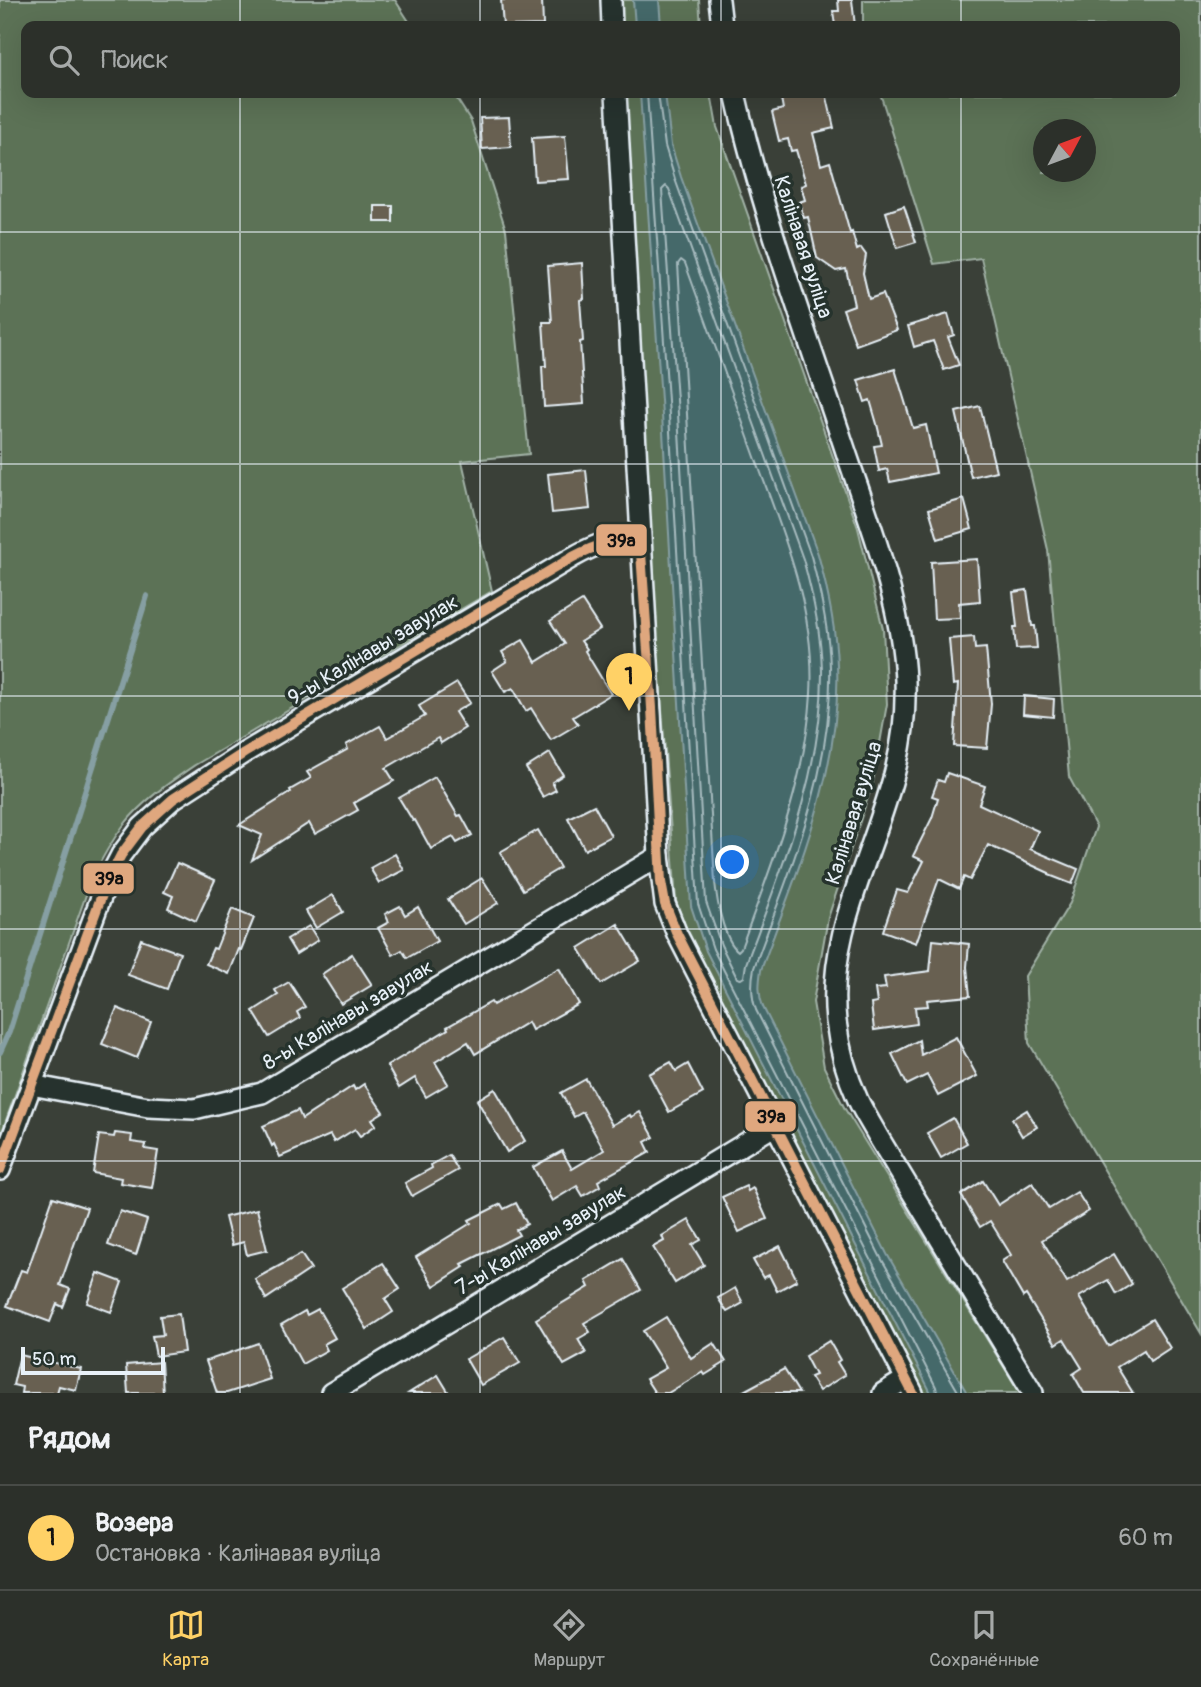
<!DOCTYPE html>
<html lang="ru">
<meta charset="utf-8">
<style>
body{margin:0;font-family:Pangolin,sans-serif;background:#343832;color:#f1f3f6}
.compass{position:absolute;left:1033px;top:119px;width:63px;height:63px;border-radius:50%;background:#2c302a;box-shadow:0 7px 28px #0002;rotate:49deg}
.scale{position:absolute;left:21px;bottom:18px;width:144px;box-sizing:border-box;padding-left:7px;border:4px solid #e8f1f8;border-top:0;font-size:19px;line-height:24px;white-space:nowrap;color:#e8f1f8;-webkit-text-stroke:5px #26332d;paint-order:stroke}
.you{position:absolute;left:733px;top:863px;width:24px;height:24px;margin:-18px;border:5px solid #fff;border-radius:50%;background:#1a73e8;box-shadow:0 0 0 10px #1a73e833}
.badge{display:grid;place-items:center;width:46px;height:46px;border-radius:50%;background:#ffd166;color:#111;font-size:23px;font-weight:700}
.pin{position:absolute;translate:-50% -58px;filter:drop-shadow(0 2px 4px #0008)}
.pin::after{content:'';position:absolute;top:37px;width:24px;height:21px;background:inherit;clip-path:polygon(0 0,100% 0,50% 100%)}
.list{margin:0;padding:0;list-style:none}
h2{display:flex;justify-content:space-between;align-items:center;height:91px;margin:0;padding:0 28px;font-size:30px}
h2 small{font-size:23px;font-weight:400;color:#a6a9a8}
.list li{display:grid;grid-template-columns:46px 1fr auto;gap:21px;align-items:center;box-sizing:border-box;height:105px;padding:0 28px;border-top:2px solid #484b47}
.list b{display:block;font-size:26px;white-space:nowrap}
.list p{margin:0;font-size:23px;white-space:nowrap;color:#a6a9a8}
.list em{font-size:23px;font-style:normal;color:#a6a9a8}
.icon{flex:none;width:38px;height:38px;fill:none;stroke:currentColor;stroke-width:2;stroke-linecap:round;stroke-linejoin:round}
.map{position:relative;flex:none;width:1201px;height:1393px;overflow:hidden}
.search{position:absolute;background:#2c302a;box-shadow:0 7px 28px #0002;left:21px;right:21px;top:21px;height:77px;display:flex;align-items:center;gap:18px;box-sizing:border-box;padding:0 24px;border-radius:14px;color:#a6a9a8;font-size:26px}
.sheet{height:196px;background:#2c302a}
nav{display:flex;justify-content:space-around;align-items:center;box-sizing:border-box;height:98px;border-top:2px solid #484b47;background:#2c302a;font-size:19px;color:#a6a9a8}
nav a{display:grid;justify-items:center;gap:4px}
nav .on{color:#ffd166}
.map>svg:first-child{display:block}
.green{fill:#5c7256;stroke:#a2b2a7;stroke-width:2;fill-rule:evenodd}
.water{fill:#45696a;stroke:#869fa3;stroke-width:2}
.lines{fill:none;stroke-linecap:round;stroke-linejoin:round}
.shore{stroke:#a7bbbf;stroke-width:2}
.stream{stroke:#869fa3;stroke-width:6}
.building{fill:#686051;stroke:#e8f1f8;stroke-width:2}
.minor-casing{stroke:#e8f1f8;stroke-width:24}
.minor{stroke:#26332d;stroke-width:19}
.bus-1-casing{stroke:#26332d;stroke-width:16}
.bus-1{stroke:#dfa77e;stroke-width:10}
.grid{fill:none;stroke:#e8f1f8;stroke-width:2;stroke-opacity:0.55}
.labels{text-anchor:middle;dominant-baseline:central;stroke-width:7;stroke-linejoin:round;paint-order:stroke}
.street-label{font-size:21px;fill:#e8f1f8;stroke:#26332d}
.line-badge{stroke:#26332d;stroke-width:2.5}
.pale-badge-label{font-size:19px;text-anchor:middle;font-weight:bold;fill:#111}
</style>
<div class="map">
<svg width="1201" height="1393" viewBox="0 0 1201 1393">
<rect width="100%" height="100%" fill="#3a4038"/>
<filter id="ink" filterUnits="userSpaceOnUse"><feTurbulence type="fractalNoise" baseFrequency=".0143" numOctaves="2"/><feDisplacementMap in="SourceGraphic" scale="14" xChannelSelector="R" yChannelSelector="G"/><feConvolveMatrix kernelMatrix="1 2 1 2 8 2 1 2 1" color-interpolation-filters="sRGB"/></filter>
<g filter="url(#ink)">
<g class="green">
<path d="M0 0H395L412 26H26V93H453L471 121 506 230 529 454 462 461 492 591 195 765C170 782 142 801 123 826 111 842 101 860 92 878L0 1137Z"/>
<path d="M618 0H699L701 26H619Z"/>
<path d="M863 0H1201V1333L1029 1043 1025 976 1070 903 1096 827 1069 777 1048 550 981 258 934 264 880 93H1175V26H863ZM1044 130H1086V172H1044Z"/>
<path d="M623 93H711L717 127 858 528 883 629 887 704 873 782 828 918 813 1002 824 1067 845 1109 1020 1393H923L709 977 689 937 676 901 650 547Z"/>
</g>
<g class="water">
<path d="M633 0H659L661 26H635Z"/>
<path d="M640 93H665L671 145 681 177 818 554C828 591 836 627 837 665 842 769 796 874 761 970 759 983 758 994 763 1007L887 1254 967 1393H931L706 951 691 906 662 415Z"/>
</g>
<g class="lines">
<g class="shore">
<path d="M647 93 669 415 698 904 713 949 936 1387 937 1393"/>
<path d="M658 93 665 146 675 179 811 556C821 593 829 629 830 667 833 772 789 872 754 968 751 983 751 996 756 1010L881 1258 959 1393"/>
<path d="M666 186 669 189 803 559C813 595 821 632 822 670 823 772 781 870 746 964L744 977 741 979 737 978 721 945 706 902 678 414 662 190Z"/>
<path d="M681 260 685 263C708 327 732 392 755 457 783 533 816 610 811 693 806 782 771 866 741 948L738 951C723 939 717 901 715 882L678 264Z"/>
</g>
<path class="stream" d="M0 1052 9 1032 147 596"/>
</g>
<g class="building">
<path d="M501 0H542L543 25 503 26Z"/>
<path d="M838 0H852L855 26H835L833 11H839Z"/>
<path d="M780 93H826L834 128 813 133 821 165 830 162 850 233 852 232 857 250 861 248 866 255 863 273 869 299 883 294 897 330 856 345 843 309 854 305 846 269 836 271 817 258 808 217 804 218 799 202 805 200 801 186 806 184 796 150 791 151 788 139 779 141 772 112 783 109Z"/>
<path d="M509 117 511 147 482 149 480 118Z"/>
<path d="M565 136 569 179 535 181 532 138Z"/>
<rect x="375" y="206" width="18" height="16"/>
<path d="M904 206 916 242 897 248 886 212Z"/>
<path d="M582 263 584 299 580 300 583 341 580 342 584 404 544 407 542 366H546L543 322H552L548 266Z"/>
<path d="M948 314 954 335 948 337 959 365 944 370 933 341 914 347 908 326Z"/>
<path d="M895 369 913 428 926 425 936 473 890 482 887 469 879 471 874 446 882 445 877 424 870 400 865 402 858 380Z"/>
<path d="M980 406 996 471 971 477 956 412Z"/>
<path d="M586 470 590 509 552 513 548 474Z"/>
<path d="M964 499 972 529 938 539 929 509Z"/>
<path d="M977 559 980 601 959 603 960 618 934 619 931 562Z"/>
<path d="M1027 590 1032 626H1035L1037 648 1016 649 1014 627H1017L1013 592Z"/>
<path d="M582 601 600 629 581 641 587 649 585 651 611 694 573 717 578 724 551 740 531 708 526 711 513 688 505 692 492 671 507 661 502 652 523 640 536 662 565 644 550 621Z"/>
<path d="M974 637 975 649 986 648 991 704 987 748 954 746 958 684 953 685 949 639Z"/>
<path d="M457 683 470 703 455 712 465 728 441 743 438 738 386 768 394 781 354 803 358 810 315 834 309 823 252 860 262 835 239 825 291 792 290 790 311 778 307 772 348 749 346 745 380 726 387 738 425 716 419 706Z"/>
<path d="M1024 696 1054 699 1053 717 1023 714Z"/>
<path d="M550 753 563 775 552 782 556 790 543 797 526 768Z"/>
<path d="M947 773 985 786 979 804 1038 831 1030 849 1078 869 1072 884 1049 875V873L988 845 970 880 964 877 959 889 939 879 916 943 883 931 897 890 908 893 924 861 913 856 932 818 938 798 932 796 938 780 944 782Z"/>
<path d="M435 777 458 816 461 815 472 835 457 843 453 837 431 849 415 820 413 821 399 798Z"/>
<path d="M594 805 611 836 585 850 568 818Z"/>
<path d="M538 830 560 868 523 890 500 852Z"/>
<path d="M395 854 404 870 379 883 370 868Z"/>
<path d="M177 863 215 880 196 921 168 908 173 896 164 892Z"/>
<path d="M482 878 498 903 464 924 448 899Z"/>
<path d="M333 895 343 912 316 928 306 911Z"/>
<path d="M400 906 405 915 418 907 437 941 407 958 402 950 393 955 378 928 389 922 385 914Z"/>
<path d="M232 909 254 918 241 950 239 949 229 974 206 964 213 948 216 949Z"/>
<path d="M618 924 640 961 601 984 579 948Z"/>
<path d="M309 926 318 940 296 954 287 939Z"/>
<path d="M141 939 180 953 167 989 128 975Z"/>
<path d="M933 940 969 944 967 967 970 996 927 1000 928 1006 915 1007 917 1024 874 1030 871 1004 877 1003 875 989 886 988 884 977 930 971Z"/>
<path d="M352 954 372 985 341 1004 322 974Z"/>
<path d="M559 968 579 1004 532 1030 528 1022 475 1054 468 1042 435 1062 448 1084 426 1097 415 1078 399 1088 387 1066 448 1029 447 1027 491 1002 493 1005Z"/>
<path d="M289 982 305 1007 297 1012 300 1018 269 1037 253 1011 278 995 275 990Z"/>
<path d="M117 1008 151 1022 137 1058 102 1044Z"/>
<path d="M956 1037 977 1076 938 1096 927 1075 907 1085 892 1054 919 1040 921 1055Z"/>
<path d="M671 1062 676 1071 688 1064 703 1093 669 1112 649 1074Z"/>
<path d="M586 1079 612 1125 630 1115 631 1117 640 1112 654 1137 645 1142 650 1152 598 1181 600 1186 583 1196 577 1186 552 1201 533 1167 562 1151 572 1169 604 1150 583 1112 574 1117 561 1093Z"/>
<path d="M364 1084 383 1112 372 1119 376 1125 360 1136 355 1129 334 1142 330 1135 280 1157 274 1144 272 1146 263 1126 298 1110 302 1119 353 1086 355 1090Z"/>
<path d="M495 1089 525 1141 507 1152 477 1100Z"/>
<path d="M1027 1110 1037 1127 1022 1136 1012 1119Z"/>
<path d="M953 1118 967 1143 941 1158 927 1133Z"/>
<path d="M115 1133 132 1135 131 1142 146 1144 145 1149 158 1151 152 1188 120 1183 121 1178 93 1173 99 1135 114 1137Z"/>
<path d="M449 1155 458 1170 412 1196 405 1183 432 1168 431 1165Z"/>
<path d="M983 1181 998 1205 1032 1183 1049 1209 1077 1192 1089 1211 1042 1240 1067 1282 1114 1254 1132 1284 1116 1294 1108 1280 1079 1297 1108 1346 1152 1319 1170 1348 1150 1361 1144 1350 1117 1367 1133 1393H1084L1073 1374 1082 1368 1064 1339 1056 1344 1026 1295 1023 1297 1002 1261 1011 1255 990 1221 980 1227 961 1195Z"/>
<path d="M746 1186 748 1191 753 1188 767 1219 739 1232 722 1197Z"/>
<path d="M53 1197 87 1208 60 1285 70 1289 63 1307 57 1304 50 1322 7 1306 21 1270 27 1272Z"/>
<path d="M516 1203 527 1224 516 1230 519 1235 462 1264 464 1267 434 1286 416 1257 471 1223 469 1220 501 1204 504 1209Z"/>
<path d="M257 1209 267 1250 247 1255 244 1242 232 1245 225 1217Z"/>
<path d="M120 1211 147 1220 136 1255 108 1245Z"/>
<path d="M689 1220 701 1240 692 1245 704 1265 675 1283 653 1247 664 1241 662 1236Z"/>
<path d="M780 1246 797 1280 777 1291 769 1275 763 1278 753 1260Z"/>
<path d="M301 1254 311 1269 266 1299 255 1279Z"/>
<path d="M623 1259 641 1290 584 1323 590 1332 578 1339 586 1353 564 1365 536 1319 589 1287 586 1281Z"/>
<path d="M383 1263 400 1289 385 1299 393 1312 367 1329 342 1288Z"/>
<path d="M98 1273 122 1282 111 1312 87 1303Z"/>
<path d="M735 1288 743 1303 727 1312 718 1298Z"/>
<path d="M318 1309 335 1338 324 1344 327 1350 302 1364 281 1325 305 1311 307 1315Z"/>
<path d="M179 1314 184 1352 156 1356 152 1336 163 1335 160 1316Z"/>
<path d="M666 1317 691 1358 714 1343 726 1362 705 1375 703 1372 668 1393H655L646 1379 666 1368 643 1331Z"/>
<path d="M504 1337 520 1363 481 1385 466 1359Z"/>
<path d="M829 1341 840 1360 837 1362 845 1375 819 1391 810 1377 815 1375 805 1356Z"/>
<path d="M258 1343 270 1379 227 1393H217L206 1361Z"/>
<path d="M20 1355 81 1369 76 1390 59 1386 57 1393H21L22 1387 13 1385Z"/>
<path d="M161 1362 163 1393H128L126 1365Z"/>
<path d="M784 1369 799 1393H740Z"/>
<path d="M438 1375 449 1393H409Z"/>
</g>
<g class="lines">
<defs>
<g id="minor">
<path d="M611 0 612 26"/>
<path d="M719 0 722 26"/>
<path d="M616 93 659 856 665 904 677 934 913 1393"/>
<path d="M735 93C763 217 808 337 848 458 872 529 902 606 905 680 906 709 903 739 896 767 876 851 826 931 836 1021 839 1047 847 1076 858 1100 864 1113 872 1125 879 1138L1033 1393"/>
<path d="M31 1085 148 1107 194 1109 262 1093 659 856"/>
<path d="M0 1170 106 884 121 855 142 827 173 799 244 753 573 557C596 544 613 538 640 539"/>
<path d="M331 1393 774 1126"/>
<path d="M883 1393 906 1379"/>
</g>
</defs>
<use href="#minor" class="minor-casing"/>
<use href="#minor" class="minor"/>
<defs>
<path id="bus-1" d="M0 1170 106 884 121 855 142 827 173 799 244 753 573 557C595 545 615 539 640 539L652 708 661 882 665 904 677 934 913 1393"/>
</defs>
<use href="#bus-1" class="bus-1-casing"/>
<use href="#bus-1" class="bus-1"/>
</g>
</g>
<path class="grid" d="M240 0V26M480 0V26M721 0V26M961 0V26M240 93V1393M480 93V1393M721 93V1393M961 93V1393M0 232H1201M0 464H1201M0 696H1201M0 929H1201M0 1161H1201"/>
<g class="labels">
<g class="street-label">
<text transform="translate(803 247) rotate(72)">Калінавая вуліца</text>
<text transform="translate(373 650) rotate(-31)">9-ы Калінавы завулак</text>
<text transform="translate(854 813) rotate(-73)">Калінавая вуліца</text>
<text transform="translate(348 1015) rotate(-31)">8-ы Калінавы завулак</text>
<text transform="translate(541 1240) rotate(-31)">7-ы Калінавы завулак</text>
</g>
</g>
<g class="line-badge">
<rect x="595" y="523" width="53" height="34" rx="7" fill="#dfa77e"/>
<rect x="82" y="862" width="53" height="33" rx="7" fill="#dfa77e"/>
<rect x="744" y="1100" width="53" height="33" rx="7" fill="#dfa77e"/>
</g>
<g class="pale-badge-label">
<text x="621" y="547">39а</text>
<text x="109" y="885">39а</text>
<text x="771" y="1123">39а</text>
</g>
</svg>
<svg class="compass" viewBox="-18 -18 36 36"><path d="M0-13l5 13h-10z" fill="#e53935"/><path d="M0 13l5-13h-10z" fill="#a6a9a8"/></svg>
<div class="scale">50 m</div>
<div class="you"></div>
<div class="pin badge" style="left:629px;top:711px">1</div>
<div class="search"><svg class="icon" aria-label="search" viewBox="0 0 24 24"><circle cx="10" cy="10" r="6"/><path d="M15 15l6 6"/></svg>Поиск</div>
</div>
<section class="sheet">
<h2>Рядом<small></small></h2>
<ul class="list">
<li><span class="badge">1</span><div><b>Возера</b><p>Остановка · Калінавая вуліца</p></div><em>60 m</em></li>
</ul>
</section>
<nav>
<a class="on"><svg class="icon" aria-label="map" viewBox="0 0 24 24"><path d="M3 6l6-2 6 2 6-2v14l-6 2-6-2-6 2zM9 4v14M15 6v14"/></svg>Карта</a>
<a><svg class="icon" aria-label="directions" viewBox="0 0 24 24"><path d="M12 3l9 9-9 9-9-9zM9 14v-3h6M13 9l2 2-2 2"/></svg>Маршрут</a>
<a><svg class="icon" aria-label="saved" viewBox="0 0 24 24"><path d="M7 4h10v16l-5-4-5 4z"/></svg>Сохранённые</a>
</nav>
